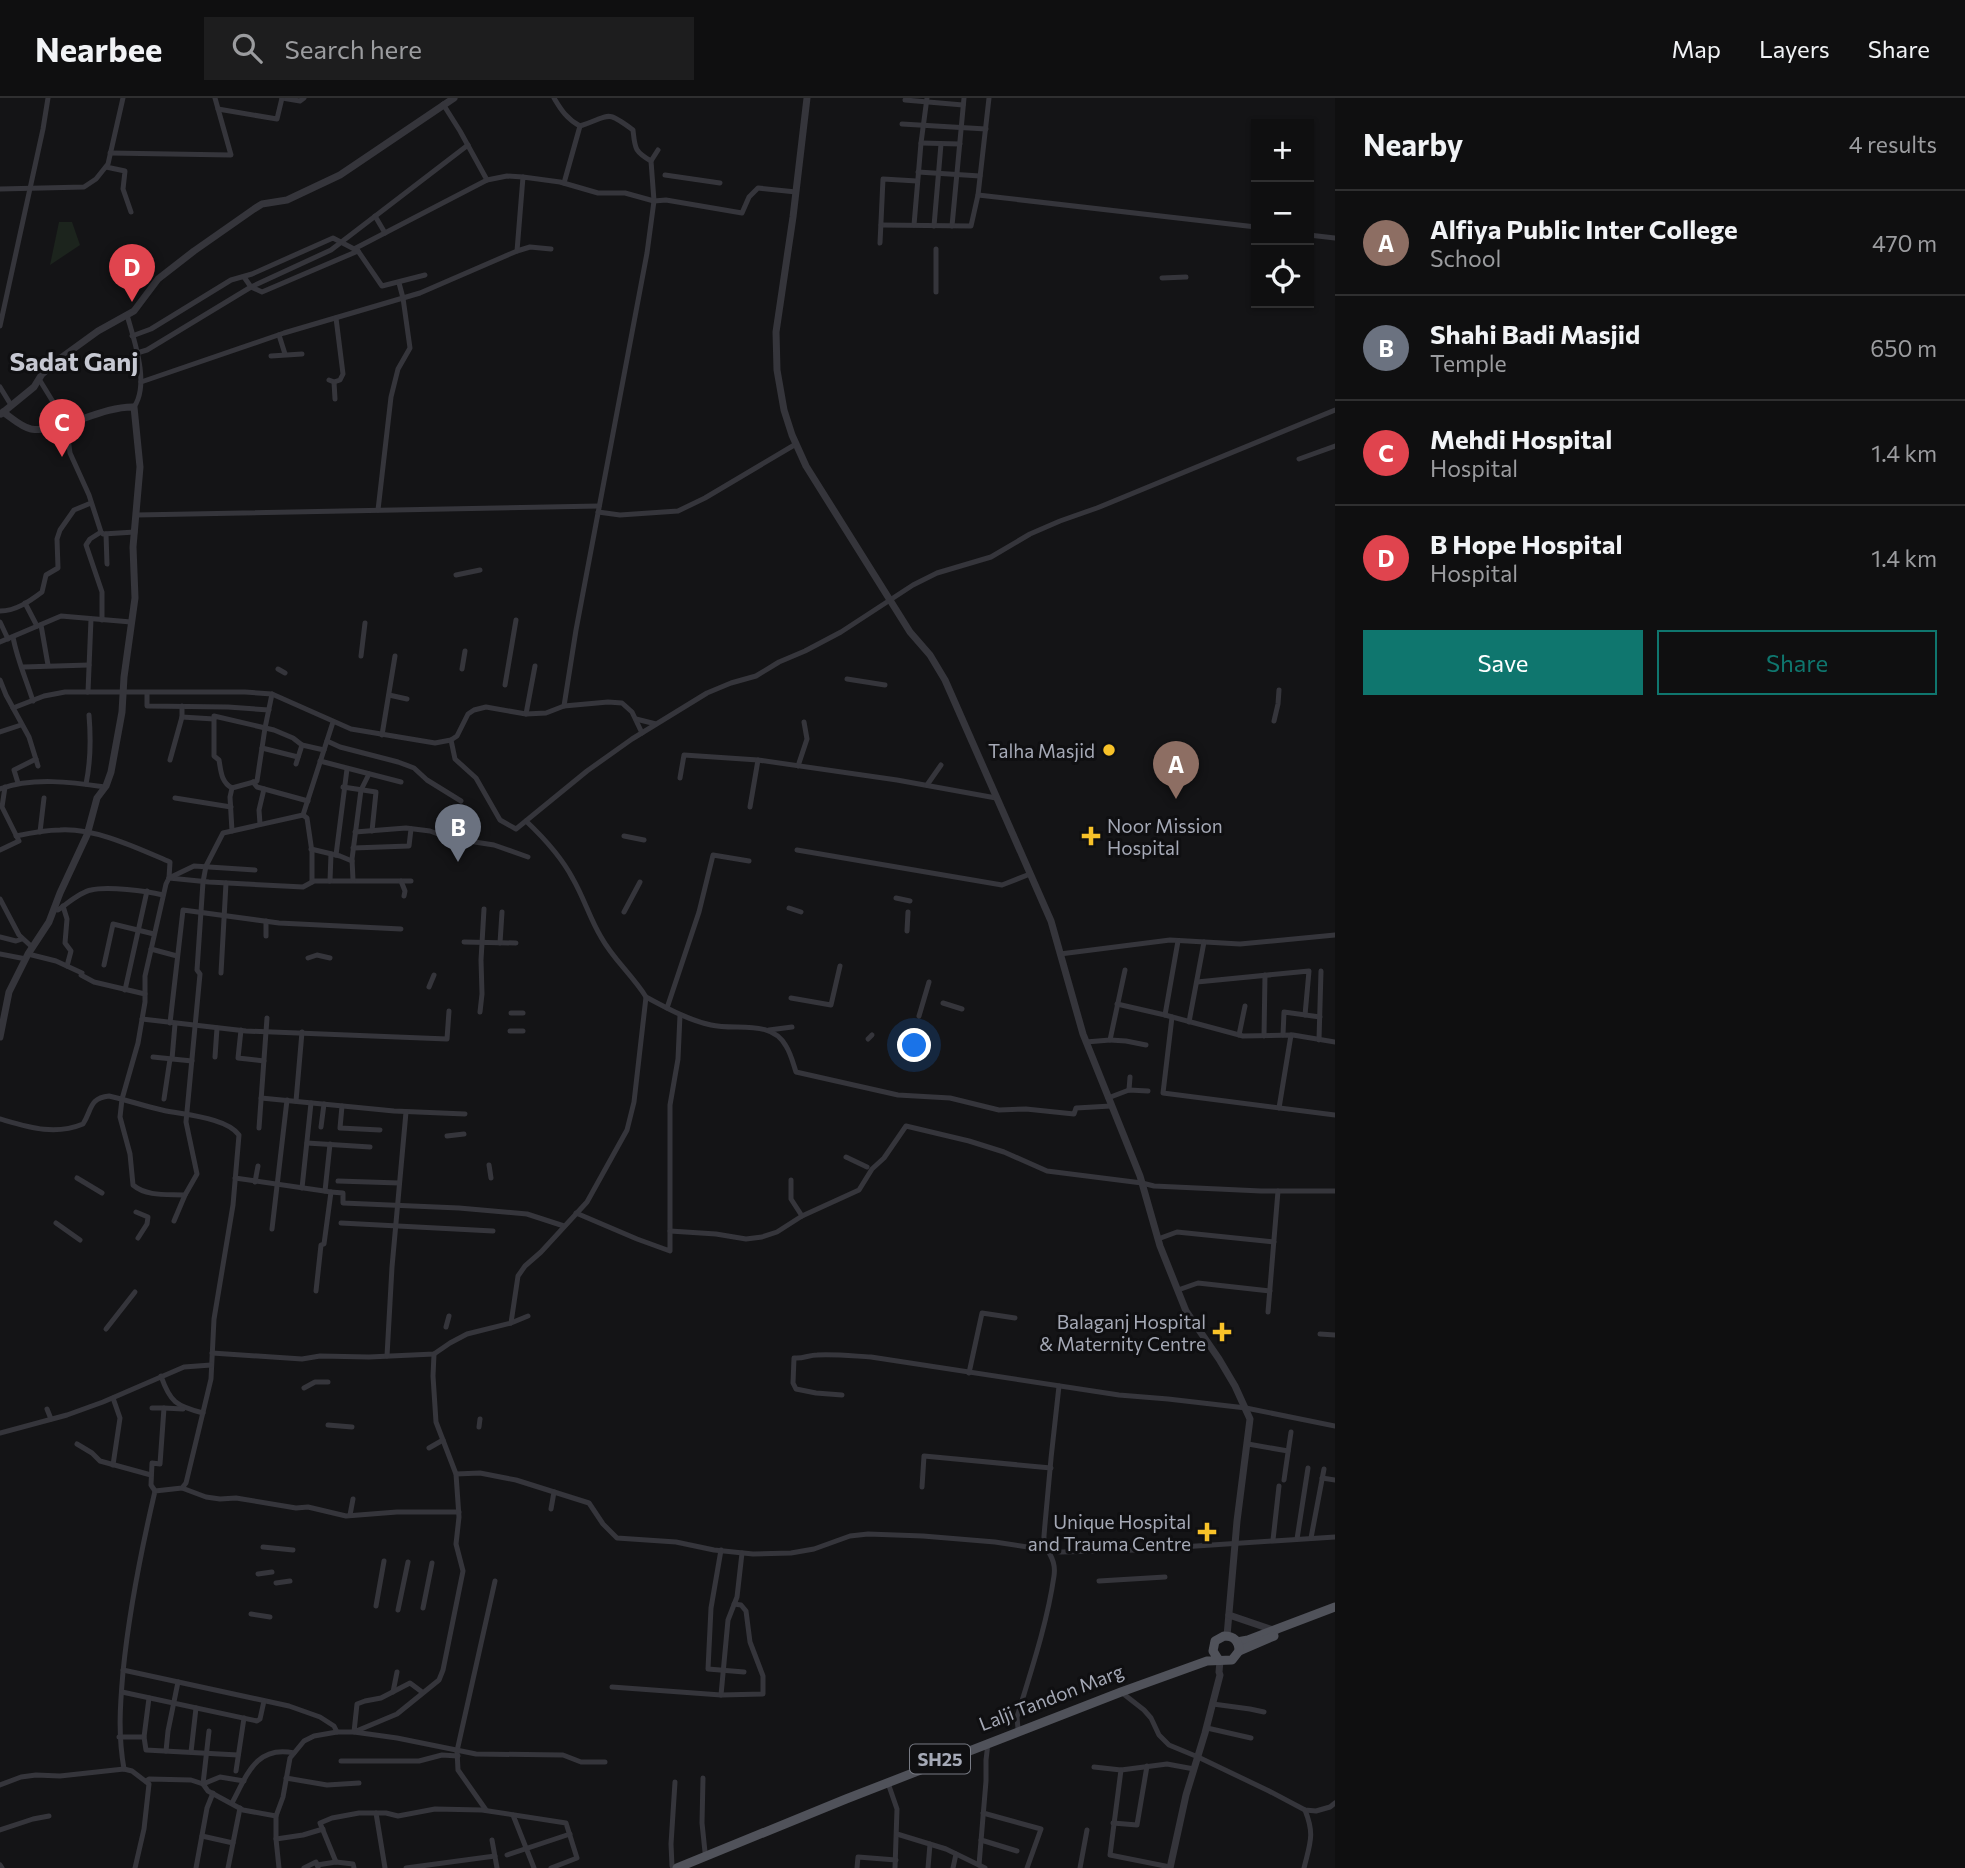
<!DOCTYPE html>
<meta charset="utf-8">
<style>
body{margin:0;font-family:Commissioner,sans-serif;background:#1d1d1e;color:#f1f3f6}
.controls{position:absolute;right:21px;top:21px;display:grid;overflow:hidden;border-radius:0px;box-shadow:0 2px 5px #0004}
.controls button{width:63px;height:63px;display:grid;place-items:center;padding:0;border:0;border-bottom:2px solid #2f2f30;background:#0f0f10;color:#f1f3f6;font:35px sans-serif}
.you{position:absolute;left:915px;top:948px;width:24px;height:24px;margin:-18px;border:5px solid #fff;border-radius:50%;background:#1a73e8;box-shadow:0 0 0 10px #1a73e833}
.badge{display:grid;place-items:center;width:46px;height:46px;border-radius:50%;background:#0f766e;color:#fff;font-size:23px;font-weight:700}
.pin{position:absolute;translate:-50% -58px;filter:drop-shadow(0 2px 4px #0008)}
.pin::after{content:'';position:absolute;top:37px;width:24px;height:21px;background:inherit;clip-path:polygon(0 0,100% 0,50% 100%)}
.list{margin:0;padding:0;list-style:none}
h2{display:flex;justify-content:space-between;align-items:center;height:91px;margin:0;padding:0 28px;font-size:30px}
h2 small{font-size:23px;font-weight:400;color:#9b9c9f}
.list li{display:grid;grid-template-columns:46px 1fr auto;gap:21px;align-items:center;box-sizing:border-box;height:105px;padding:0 28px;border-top:2px solid #2f2f30}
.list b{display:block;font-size:26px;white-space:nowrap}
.list p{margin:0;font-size:23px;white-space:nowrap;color:#9b9c9f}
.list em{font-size:23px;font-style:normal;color:#9b9c9f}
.actions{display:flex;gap:14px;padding:21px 28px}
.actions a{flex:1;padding:16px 0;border:2px solid #0f766e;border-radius:0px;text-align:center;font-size:24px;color:#0f766e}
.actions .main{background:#0f766e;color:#fff}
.icon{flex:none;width:38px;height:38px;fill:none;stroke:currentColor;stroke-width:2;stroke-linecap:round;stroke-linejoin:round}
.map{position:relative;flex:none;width:1335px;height:1770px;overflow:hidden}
header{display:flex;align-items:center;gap:42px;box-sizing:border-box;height:98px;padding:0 35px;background:#0f0f10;border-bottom:2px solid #2f2f30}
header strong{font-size:33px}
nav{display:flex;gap:38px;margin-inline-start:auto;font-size:24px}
.search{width:490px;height:63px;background:#1d1d1e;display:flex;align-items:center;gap:18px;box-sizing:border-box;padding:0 24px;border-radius:0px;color:#9b9c9f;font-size:26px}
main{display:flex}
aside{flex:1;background:#0f0f10}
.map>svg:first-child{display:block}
.green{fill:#1c241d}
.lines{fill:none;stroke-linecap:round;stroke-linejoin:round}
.minor{stroke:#35353b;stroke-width:5}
.tertiary{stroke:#35353b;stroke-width:7}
.primary{stroke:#50525a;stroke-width:9}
.poi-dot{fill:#f8c229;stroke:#0f0f11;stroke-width:2.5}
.labels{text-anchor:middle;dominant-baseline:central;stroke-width:6;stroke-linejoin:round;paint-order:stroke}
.shield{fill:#0f0f11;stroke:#787b84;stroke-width:2}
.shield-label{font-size:18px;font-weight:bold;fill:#a5a9b6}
.poi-label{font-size:19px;fill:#a5a9b6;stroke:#0f0f11;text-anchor:end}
.street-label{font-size:19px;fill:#a5a9b6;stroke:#0f0f11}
.district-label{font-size:26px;font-weight:bold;fill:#c6c8d2;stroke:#0f0f11}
</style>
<header>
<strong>Nearbee</strong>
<div class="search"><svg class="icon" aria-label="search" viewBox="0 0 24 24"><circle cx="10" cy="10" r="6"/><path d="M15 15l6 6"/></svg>Search here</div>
<nav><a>Map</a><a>Layers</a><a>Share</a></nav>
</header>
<main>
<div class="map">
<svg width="1335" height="1770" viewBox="0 0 1335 1770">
<rect width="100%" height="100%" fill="#141416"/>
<path class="green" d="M59 124H72L80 147 50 167Z"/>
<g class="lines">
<g class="minor">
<path d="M282 0 300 3 304 0"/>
<path d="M554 0C561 12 567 21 580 28 611 18 605 11 633 32 635 50 634 53 651 63L654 103 647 155 576 532 564 608"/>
<path d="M905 2 963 7"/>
<path d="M443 6 460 33 487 82"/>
<path d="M218 11 277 21 282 0"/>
<path d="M902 26 986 31"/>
<path d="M921 45 960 46"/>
<path d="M110 55 231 57 215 0"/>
<path d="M651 63 658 52"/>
<path d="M106 69 125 73 123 91 131 114"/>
<path d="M918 74 980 78"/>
<path d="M665 77 720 85"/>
<path d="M564 85 580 28"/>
<path d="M0 91 84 89 96 81 108 66 123 0"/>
<path d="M978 97 1256 129"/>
<path d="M375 118 385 135"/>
<path d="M881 127 971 128 978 97 989 0"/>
<path d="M914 127 921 45 927 0"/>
<path d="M934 128 941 46"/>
<path d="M952 128 964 0"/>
<path d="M1309 137 1335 140"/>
<path d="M880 145 883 81 917 83"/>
<path d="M354 151 487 82 507 78 523 79"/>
<path d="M517 153 530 149 551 151"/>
<path d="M244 179 251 189 262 194 358 153"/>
<path d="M1162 180 1186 179"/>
<path d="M936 194V151"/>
<path d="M127 217C134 242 150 286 134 309"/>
<path d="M0 228 43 31 48 0"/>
<path d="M279 237 285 256"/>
<path d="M132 238 151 231 231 182 252 176 333 140 358 153 382 188 425 177"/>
<path d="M137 255 147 252 251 189 331 152 468 47"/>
<path d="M271 258 302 256"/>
<path d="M39 281 66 325 70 355 89 397 101 434 103 436 135 434"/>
<path d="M329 282 334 284 335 301"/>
<path d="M141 284 284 235 420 195 517 153 523 79 560 84 598 95H625L654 103 666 102 742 115 749 99 758 90 796 94"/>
<path d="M334 284 340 282 343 276 336 220"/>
<path d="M0 289 11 307"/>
<path d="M1299 361 1335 348"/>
<path d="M378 412 391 299 398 271 410 250 403 200 399 185"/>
<path d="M598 414 620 417 678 413 705 400 796 346"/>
<path d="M136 417 599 408"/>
<path d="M101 434 90 441 86 447 102 494V522"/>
<path d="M106 436 107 466"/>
<path d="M456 477 480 472"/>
<path d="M25 505 37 528"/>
<path d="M0 513C16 513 30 503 42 494L46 477 58 470 57 441 60 432 74 412 91 405"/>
<path d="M0 524 8 541"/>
<path d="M41 527 48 567"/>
<path d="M13 539C17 561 26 581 33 603"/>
<path d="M0 544 61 518 131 524"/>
<path d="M361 558 365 525"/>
<path d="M23 569 89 567"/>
<path d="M278 571 285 575"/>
<path d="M462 571 465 553"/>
<path d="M847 581 885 587"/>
<path d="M0 582 6 597 29 639 38 668"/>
<path d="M505 587 516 522"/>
<path d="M88 594 91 521"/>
<path d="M147 595V608L228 609 269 612"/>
<path d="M389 597 407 601"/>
<path d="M13 610 44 598 65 594H245L272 596 351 631 435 645 451 642 457 638 468 616 474 612 486 609 526 616 546 615 564 608 608 604 622 605 632 614 642 635"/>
<path d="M526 616 535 568"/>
<path d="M182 619 214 621"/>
<path d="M636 621 656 626"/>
<path d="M1274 623 1278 606 1279 592"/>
<path d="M0 634 21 627"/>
<path d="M382 637 395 558"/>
<path d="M451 642 455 661 476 680 500 722 516 731 587 673 632 641 707 595 731 585 756 578 779 564 805 553 841 534 913 487 937 475 991 459 1030 436 1060 423 1097 410 1335 312"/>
<path d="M327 643 340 649 398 664 414 670 427 682 461 703"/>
<path d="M262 650 298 659"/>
<path d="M170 662 182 619V608"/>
<path d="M320 663 401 684"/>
<path d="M296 666 302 647"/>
<path d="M798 668 807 641 804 624"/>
<path d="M680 680 684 657 758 662 897 682 996 700"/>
<path d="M253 684 257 689 308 703"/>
<path d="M18 685 14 672 36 661"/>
<path d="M86 686C91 662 91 641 89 617"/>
<path d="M927 687 941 667"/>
<path d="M343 689 376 694 372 733"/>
<path d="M232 690C221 684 221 673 219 662L214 658V618L274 632 293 640 302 647 324 652"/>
<path d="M232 690 257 683 265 630 272 596"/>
<path d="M232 690 230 699 232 733"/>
<path d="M0 691C32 679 72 684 105 689"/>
<path d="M175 700 231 709"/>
<path d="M750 709 758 662"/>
<path d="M303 717 307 720 312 754V784"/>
<path d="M260 726 259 712 264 691"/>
<path d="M40 734 44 700"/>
<path d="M355 734 406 730 430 733 449 740 494 747 528 759"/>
<path d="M16 738C30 735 45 732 60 732 96 730 137 750 170 764L169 780 166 786 145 878V904L138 945 122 1001 120 1019 130 1056 133 1087C147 1099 168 1096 185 1097"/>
<path d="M624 738 644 742"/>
<path d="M353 750 409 748 411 731"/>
<path d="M311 751 340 758 352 763"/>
<path d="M0 752 19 743 2 709 5 689"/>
<path d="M797 752 1002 787 1030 776"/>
<path d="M336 757 347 671"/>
<path d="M169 780 209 784 303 789 314 783H411"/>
<path d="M169 780 194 768 255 772"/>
<path d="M353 782 352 761 361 692 369 676"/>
<path d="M330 783 331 756"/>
<path d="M401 783 405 793 404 798"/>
<path d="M896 800 910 803"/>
<path d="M0 801 19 837 32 849"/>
<path d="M63 808 67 821 65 845 71 853 67 868"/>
<path d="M789 810 801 814"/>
<path d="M54 811 58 812C68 805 80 794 91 792 108 788 146 793 163 797"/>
<path d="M624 814 640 784"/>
<path d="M907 833 908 814"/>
<path d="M266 838V823"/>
<path d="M0 839 16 843 22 841"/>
<path d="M464 844 516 845"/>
<path d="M500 845 502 814"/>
<path d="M151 851 177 858"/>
<path d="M0 856 26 861"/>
<path d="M28 856 56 863 82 875 81 877 94 884 145 896"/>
<path d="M1060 856 1170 842 1240 846 1335 837"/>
<path d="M308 860 317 857 330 860"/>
<path d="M104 867 113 826 154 836"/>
<path d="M221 875 226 785"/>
<path d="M1197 884 1309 873 1305 917"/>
<path d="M429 889 434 877"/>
<path d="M125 892 147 793"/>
<path d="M646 899C667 910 688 922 711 927 736 933 771 921 786 948 791 956 793 965 796 974L898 997 950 1000 999 1012 1026 1011 1074 1016 1076 1010 1111 1008"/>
<path d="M791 900 831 907 840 868"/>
<path d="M943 905 962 911"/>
<path d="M1117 906 1165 917 1243 938 1293 937 1335 944"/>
<path d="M667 910 699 814 713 757 749 763"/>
<path d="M480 914 482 896 481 862 484 811"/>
<path d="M511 915H523"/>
<path d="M1165 917 1178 843"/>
<path d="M919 918 929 884"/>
<path d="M1172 919 1163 995 1335 1017"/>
<path d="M142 921 246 933 447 941 449 913"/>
<path d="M1189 924 1204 844"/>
<path d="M170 925 183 812 279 825 401 831"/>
<path d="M241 932 238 960 264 963"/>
<path d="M769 932 792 929"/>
<path d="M510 933H523"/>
<path d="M1239 937 1245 908"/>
<path d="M1283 937 1284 914 1320 919"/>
<path d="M1264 938 1265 877"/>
<path d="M868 941 872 937"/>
<path d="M1110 942 1126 943 1146 947"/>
<path d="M1319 942 1321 873"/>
<path d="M1086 944 1110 942 1125 872"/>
<path d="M153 959 192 963"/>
<path d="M215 959 217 930"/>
<path d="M172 961 175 926"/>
<path d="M1129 992 1130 979"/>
<path d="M261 1000 394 1013 465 1016"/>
<path d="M1108 1000 1129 992 1148 993"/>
<path d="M164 1001 170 961"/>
<path d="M296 1003 302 934"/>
<path d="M342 1008 340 1030 380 1032"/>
<path d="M1279 1010 1291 937"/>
<path d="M0 1021C28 1029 54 1038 83 1026 92 1012 89 1000 109 998 127 1002 144 1008 162 1012 183 1017 226 1019 239 1037L233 1107 214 1221 211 1281 186 1385 182 1390 155 1393C141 1453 129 1513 123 1574 120 1608 118 1637 124 1671"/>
<path d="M321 1029 324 1006"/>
<path d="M259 1030 267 920"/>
<path d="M447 1038 464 1036"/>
<path d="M307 1045 370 1049"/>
<path d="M846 1059 867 1069"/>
<path d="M489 1067 491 1080"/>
<path d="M77 1080 102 1095"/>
<path d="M235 1080 331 1094 324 1146 321 1147 316 1193"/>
<path d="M791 1082V1101L802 1118"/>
<path d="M338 1083 399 1085"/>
<path d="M255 1084 258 1068"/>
<path d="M302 1090 311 1005"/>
<path d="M325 1093 330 1046"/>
<path d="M331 1094 343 1095V1105L459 1110 527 1116 564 1128"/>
<path d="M136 1114 148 1119 147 1126 138 1140"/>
<path d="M576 1115 637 1141 670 1153V1007L678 961 680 917"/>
<path d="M174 1123 185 1097 197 1076 186 1024 200 876 197 872 203 784 206 768 223 735 303 717 333 624"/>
<path d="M56 1125 80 1142"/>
<path d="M341 1125 493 1133"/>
<path d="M272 1131 287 1002"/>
<path d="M670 1133 716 1136 746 1141 762 1139 777 1134 802 1118 859 1092 872 1071 884 1060 906 1028 969 1043 1004 1054 1047 1073 1142 1085 1154 1088 1261 1093H1335"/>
<path d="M1158 1141 1177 1134 1274 1144"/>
<path d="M1178 1192 1198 1185 1270 1193"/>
<path d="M1268 1214 1278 1093"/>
<path d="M511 1225 528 1218"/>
<path d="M446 1229 449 1218"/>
<path d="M106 1231 135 1194"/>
<path d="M1320 1236 1335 1237"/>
<path d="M212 1255 302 1261 320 1258 369 1259 434 1256 450 1245 467 1236 511 1225 518 1178 525 1168 541 1154 587 1104 627 1032 634 1004 646 899C633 878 613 861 601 839 590 821 584 800 573 781 561 758 544 740 526 723"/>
<path d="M387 1258 392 1169 406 1014"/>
<path d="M969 1275 982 1215 1015 1220"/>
<path d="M161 1278C170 1304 176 1308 203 1315"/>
<path d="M304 1290 315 1284H328"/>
<path d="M842 1297 816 1295 796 1291 793 1285 794 1260C803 1261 809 1257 817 1257 835 1256 853 1258 871 1259L1119 1297 1168 1301 1246 1310 1335 1328"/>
<path d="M113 1300 120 1320 113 1367"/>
<path d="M152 1310H164L160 1366 152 1365 151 1387 155 1393"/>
<path d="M164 1310 183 1311"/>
<path d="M47 1311 51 1321"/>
<path d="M328 1327 352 1329"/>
<path d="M479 1329 480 1321"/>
<path d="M0 1335 67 1317 103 1304 184 1269 211 1267"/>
<path d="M77 1346 92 1355 100 1363 151 1377"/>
<path d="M1248 1346 1288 1353"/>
<path d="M429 1350 443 1342"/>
<path d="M456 1376 480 1375 516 1382 589 1405 603 1426 617 1440 676 1444 714 1452 753 1456 791 1455 814 1451 850 1438 868 1436 923 1438 995 1444 1061 1454 1136 1452 1335 1439"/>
<path d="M1322 1380 1335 1382"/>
<path d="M1284 1382 1291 1334"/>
<path d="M922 1389 924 1358 1051 1370"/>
<path d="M182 1390 206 1399 220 1401 236 1400 296 1410 308 1409 346 1418 397 1414H459"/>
<path d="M551 1411 554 1394"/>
<path d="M350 1417 353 1401"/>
<path d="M1311 1440 1324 1371"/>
<path d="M1297 1441 1308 1370"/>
<path d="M1273 1442 1279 1388"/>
<path d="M263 1449 293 1452"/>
<path d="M721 1452 711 1510 708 1571 744 1574"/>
<path d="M258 1476 272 1474"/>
<path d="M1099 1483 1165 1479"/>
<path d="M276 1485 290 1483"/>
<path d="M376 1508 384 1463"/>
<path d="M423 1510 432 1465"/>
<path d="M398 1512 408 1464"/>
<path d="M251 1516 270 1519"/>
<path d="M123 1572 289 1608 320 1619 334 1628 337 1634"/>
<path d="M612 1589 721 1597 763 1596V1578L750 1544 746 1513 741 1507 734 1506"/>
<path d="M122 1594 257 1623 260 1621 264 1603"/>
<path d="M393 1594 397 1574"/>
<path d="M422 1594 410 1585 381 1600 365 1603 357 1606 354 1634 397 1616 439 1582 443 1572 463 1473 456 1446 459 1419 456 1376 436 1324 433 1278 434 1256"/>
<path d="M1121 1594 1144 1612 1151 1620 1159 1637 1169 1647 1198 1659 1269 1693 1305 1712 1316 1713 1330 1709 1335 1705"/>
<path d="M721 1597 728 1522 737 1499 742 1455"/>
<path d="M1213 1606 1250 1611 1264 1614"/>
<path d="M1207 1630 1251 1640"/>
<path d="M1020 1633 1018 1631 1017 1619C1031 1573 1047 1526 1054 1478 1057 1458 1043 1452 1044 1438 1048 1388 1053 1338 1059 1288"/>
<path d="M119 1639H144L146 1652 238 1657"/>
<path d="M144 1639 149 1600"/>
<path d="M166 1653 168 1633 178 1584"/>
<path d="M191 1654 196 1610"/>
<path d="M341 1663H419L442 1657 458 1658"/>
<path d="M1094 1669 1121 1672 1167 1666 1194 1671"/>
<path d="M1121 1672 1110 1757 1170 1769"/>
<path d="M236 1673 244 1620"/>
<path d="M286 1680 327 1687 359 1685"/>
<path d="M703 1680 702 1725 705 1754"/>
<path d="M146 1683 149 1681 191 1682 203 1686 208 1693 243 1712 276 1718"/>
<path d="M888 1685 897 1711 895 1770"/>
<path d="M203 1686 209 1633"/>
<path d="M203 1686 220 1679 244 1683"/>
<path d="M0 1687 21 1679 36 1677 60 1678 124 1671 132 1673 149 1686 144 1731 135 1770"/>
<path d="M232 1705C247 1677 256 1647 294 1655"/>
<path d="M486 1712 458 1672 457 1653 495 1483"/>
<path d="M376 1715 385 1770"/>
<path d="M983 1715 1041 1731 1027 1770"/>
<path d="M513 1717 534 1770"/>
<path d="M1113 1725 1137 1727 1147 1668"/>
<path d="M0 1732 33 1721 49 1718"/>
<path d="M897 1736 946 1751 985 1770"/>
<path d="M202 1738 233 1745"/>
<path d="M276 1741 303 1737 323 1731"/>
<path d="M492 1742 497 1770"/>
<path d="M981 1742 1017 1753"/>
<path d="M507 1757 570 1736"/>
<path d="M336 1764 320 1725 332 1720 359 1715H386L398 1718 435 1711 482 1712 566 1725 577 1760 551 1770"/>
<path d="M0 1767 2 1770"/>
<path d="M317 1767 336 1764 353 1766 354 1770"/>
<path d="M979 1767 986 1683V1662L988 1645"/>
<path d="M672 1768 671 1746 675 1684"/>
<path d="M196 1770 207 1710 213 1695"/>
<path d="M228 1770 240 1710"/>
<path d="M279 1770 276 1741V1718L283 1699 290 1660 304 1643 314 1638 337 1634H354L397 1640 476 1656 563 1657 581 1664H605"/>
<path d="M304 1770 316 1764 318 1769"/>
<path d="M406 1770 495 1758"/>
<path d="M857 1770 858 1759 896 1762"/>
<path d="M928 1770 930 1746"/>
<path d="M953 1770 956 1756"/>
<path d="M1080 1770 1087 1732"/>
<path d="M1304 1770C1310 1745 1315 1737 1305 1712"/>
</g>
<g class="tertiary">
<path d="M807 0 793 119 776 234 777 272 784 312 792 337 806 368 910 534 930 557 945 582 1051 823 1083 936 1140 1078 1160 1148 1186 1213 1219 1261 1235 1288 1250 1321 1237 1423 1227 1538"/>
<path d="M1 316 34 289 42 276 58 262 98 233 134 213 158 181 194 153 254 111 262 106 287 102 340 77 454 0"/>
<path d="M0 939 9 894 28 856 49 824 60 795 87 737 97 700 106 688 111 674 122 614 124 579 135 500 133 449 140 369 134 309C100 308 60 336 31 331 21 329 12 320 3 314"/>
<path d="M1229 1517 1276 1533"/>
<path d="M1170 1770 1186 1697 1205 1635 1220 1577 1219 1574 1220 1563"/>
</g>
<g class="primary">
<path d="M1237 1544 1248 1542 1335 1509"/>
<path d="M1239 1553 1274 1538"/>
<path d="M677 1770 846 1701 1121 1594 1207 1563 1232 1562 1239 1553C1239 1543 1234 1538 1224 1538L1215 1543 1213 1553 1218 1561"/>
</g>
</g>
<g class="poi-dot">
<circle cx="1109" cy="652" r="7"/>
<path d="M1087.5 727.5h7v7h7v7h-7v7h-7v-7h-7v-7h7z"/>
<path d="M1218.5 1223.5h7v7h7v7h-7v7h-7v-7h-7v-7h7z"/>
<path d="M1203.5 1423.5h7v7h7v7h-7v7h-7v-7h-7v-7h7z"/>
</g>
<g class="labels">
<rect class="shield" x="910" y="1646.5" width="60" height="29" rx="5"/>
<g class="shield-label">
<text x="940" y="1661">SH25</text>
</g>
<g class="poi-label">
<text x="1095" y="652">Talha Masjid</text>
<text x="1107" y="727" text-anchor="start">Noor Mission<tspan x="1107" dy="22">Hospital</tspan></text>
<text x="1206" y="1223">Balaganj Hospital<tspan x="1206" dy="22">&amp; Maternity Centre</tspan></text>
<text x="1191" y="1423">Unique Hospital<tspan x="1191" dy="22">and Trauma Centre</tspan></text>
</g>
<g class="street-label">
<text transform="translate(1051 1599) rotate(-21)">Lalji Tandon Marg</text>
</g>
<g class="district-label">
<text x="74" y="262">Sadat Ganj</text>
</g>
</g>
</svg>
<div class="controls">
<button>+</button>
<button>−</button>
<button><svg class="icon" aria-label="locate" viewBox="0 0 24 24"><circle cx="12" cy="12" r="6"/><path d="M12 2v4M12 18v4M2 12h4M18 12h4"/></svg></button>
</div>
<div class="you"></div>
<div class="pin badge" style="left:1176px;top:701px;background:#8d6e63">A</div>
<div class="pin badge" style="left:458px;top:764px;background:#6b7280">B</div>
<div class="pin badge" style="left:62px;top:359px;background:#e0444e">C</div>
<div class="pin badge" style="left:132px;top:204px;background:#e0444e">D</div>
</div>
<aside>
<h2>Nearby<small>4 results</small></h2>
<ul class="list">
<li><span class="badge" style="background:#8d6e63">A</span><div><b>Alfiya Public Inter College</b><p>School</p></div><em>470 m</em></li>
<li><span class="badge" style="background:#6b7280">B</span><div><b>Shahi Badi Masjid</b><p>Temple</p></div><em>650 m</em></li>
<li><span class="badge" style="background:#e0444e">C</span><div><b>Mehdi Hospital</b><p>Hospital</p></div><em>1.4 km</em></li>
<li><span class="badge" style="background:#e0444e">D</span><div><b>B Hope Hospital</b><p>Hospital</p></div><em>1.4 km</em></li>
</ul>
<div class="actions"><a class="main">Save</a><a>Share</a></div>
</aside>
</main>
